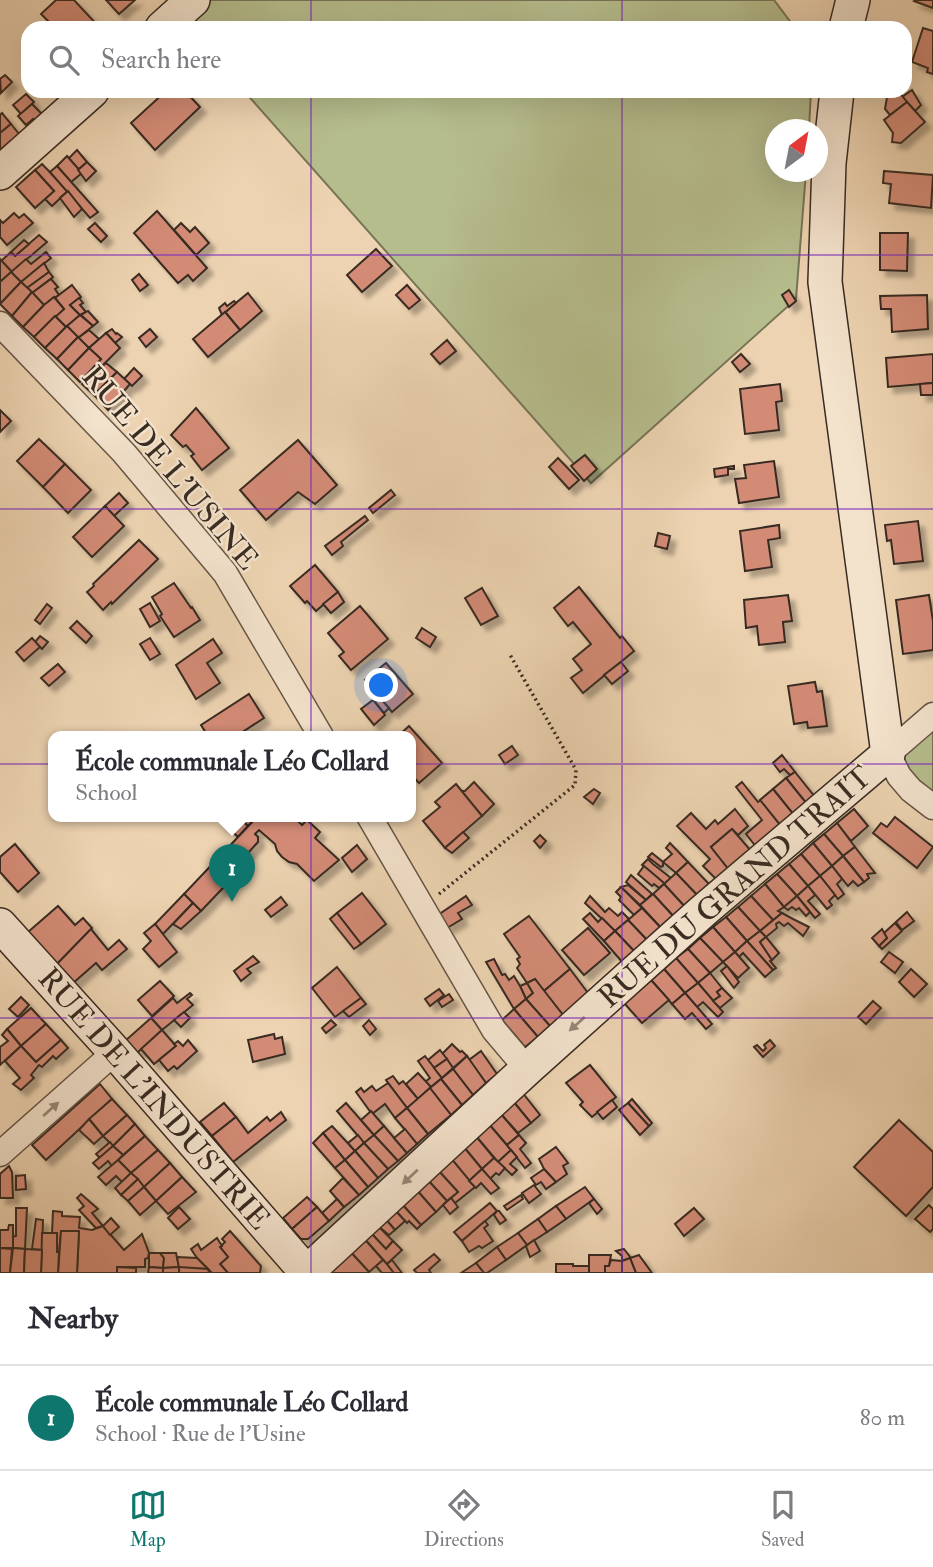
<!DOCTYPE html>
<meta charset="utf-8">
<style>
body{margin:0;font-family:"IM FELL Double Pica",serif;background:#f2f2f3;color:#2b2b33}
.compass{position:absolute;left:765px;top:119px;width:63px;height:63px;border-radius:50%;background:#fff;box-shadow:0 7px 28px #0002;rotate:32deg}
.you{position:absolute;left:382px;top:686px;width:24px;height:24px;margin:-18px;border:5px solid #fff;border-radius:50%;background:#1a73e8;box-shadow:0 0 0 10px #1a73e833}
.badge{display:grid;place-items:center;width:46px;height:46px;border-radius:50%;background:#0f766e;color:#fff;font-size:23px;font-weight:700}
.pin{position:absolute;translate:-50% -58px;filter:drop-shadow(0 2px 4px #0008)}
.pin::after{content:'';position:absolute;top:37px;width:24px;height:21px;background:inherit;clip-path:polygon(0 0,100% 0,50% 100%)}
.popup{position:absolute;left:48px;top:731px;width:368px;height:91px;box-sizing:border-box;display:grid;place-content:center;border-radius:14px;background:#fff;filter:drop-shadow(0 2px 5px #0005);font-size:23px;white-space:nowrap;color:#7c7c81}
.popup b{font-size:26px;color:#2b2b33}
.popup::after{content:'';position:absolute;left:50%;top:100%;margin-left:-14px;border:14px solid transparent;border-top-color:#fff}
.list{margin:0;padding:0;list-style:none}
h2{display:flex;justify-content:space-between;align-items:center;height:91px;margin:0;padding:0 28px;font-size:30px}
h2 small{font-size:23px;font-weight:400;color:#7c7c81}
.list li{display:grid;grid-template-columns:46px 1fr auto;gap:21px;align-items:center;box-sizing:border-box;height:105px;padding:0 28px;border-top:2px solid #e1e1e2}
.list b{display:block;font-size:26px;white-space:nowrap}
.list p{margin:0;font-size:23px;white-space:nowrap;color:#7c7c81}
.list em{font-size:23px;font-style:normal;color:#7c7c81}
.icon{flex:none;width:38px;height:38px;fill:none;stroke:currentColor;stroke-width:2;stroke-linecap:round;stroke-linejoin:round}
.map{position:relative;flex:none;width:933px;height:1273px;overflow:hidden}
.search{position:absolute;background:#fff;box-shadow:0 7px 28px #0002;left:21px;right:21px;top:21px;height:77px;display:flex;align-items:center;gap:18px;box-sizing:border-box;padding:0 24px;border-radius:21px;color:#7c7c81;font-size:26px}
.sheet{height:196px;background:#fff}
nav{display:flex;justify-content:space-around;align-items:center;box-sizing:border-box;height:98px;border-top:2px solid #e1e1e2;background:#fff;font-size:19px;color:#7c7c81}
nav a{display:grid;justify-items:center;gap:4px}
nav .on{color:#0f766e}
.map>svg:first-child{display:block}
.green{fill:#b6bd8d;stroke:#787458;stroke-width:2}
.building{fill:#d38b76;stroke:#392c22;stroke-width:2;filter:url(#shadow)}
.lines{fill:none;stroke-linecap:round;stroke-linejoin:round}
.street-casing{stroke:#665646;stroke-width:27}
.secondary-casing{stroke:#392c22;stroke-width:36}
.path{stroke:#392c22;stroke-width:3.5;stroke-dasharray:2 3.5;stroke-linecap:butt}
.street{stroke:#f3e2cc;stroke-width:24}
.secondary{stroke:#f3e2cc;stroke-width:33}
.oneway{fill:#968777}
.grid{fill:none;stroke:#7b2cbf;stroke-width:2;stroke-opacity:0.55}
.labels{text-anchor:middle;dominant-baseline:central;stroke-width:5;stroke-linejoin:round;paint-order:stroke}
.street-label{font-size:30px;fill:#392c22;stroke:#f3e2cc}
</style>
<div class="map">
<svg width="933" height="1273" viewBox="0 0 933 1273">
<defs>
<filter id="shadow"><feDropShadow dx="6" dy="6" stdDeviation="2" flood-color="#0004"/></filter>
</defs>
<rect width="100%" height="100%" fill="#edd3b1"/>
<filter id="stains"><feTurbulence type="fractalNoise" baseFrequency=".00286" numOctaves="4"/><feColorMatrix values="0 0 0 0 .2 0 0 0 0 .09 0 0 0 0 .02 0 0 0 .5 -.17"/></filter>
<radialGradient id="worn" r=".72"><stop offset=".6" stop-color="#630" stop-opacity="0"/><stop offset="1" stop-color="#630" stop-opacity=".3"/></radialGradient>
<g class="green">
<path d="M206 0H774L795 28H189L182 21Z"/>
<path d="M244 91H811L809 129 776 130V172H806L796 299 591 483Z"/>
<path d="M933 715V807L888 754Z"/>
</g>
<g class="building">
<path d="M56 0H74L100 28H55L41 14Z"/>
<path d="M106 0H135L119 14Z"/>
<path d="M915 0H933V8L914 1Z"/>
<path d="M923 28 933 31V74L927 72 928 68 912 62Z"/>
<path d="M5 75 12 82 1 93 0 79Z"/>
<path d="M912 90 921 105 915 111 902 97Z"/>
<path d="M166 91H185L200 107 155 150 131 123Z"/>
<path d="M888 91 899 92 907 102 890 115 885 109Z"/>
<path d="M26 94 34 102 21 114 13 105Z"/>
<path d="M907 102 925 122 901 143 892 142 893 133 884 120Z"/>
<path d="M32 104 43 115 35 122 33 119 26 125 18 116Z"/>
<path d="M2 113 11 124 0 133V115Z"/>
<path d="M11 124 19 134 0 150V133Z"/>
<path d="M77 150 87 162 78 170 69 158Z"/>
<path d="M67 156 82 173 71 182 57 166Z"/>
<path d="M87 162 96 171 86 181 78 170Z"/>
<path d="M42 164 68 191 52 206 45 199 54 191 35 170Z"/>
<path d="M57 166 98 212 90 218 50 172Z"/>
<path d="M35 170 54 191 35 208 16 187Z"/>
<path d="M884 171 933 175 931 208 889 203 891 184 883 183Z"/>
<path d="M68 191 82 209 74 217 60 198Z"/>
<path d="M157 211 207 268 193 281 188 275 178 283 134 233Z"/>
<path d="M14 213 19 218 24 214 33 223 7 245 0 237V220L3 223Z"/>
<path d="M95 223 107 236 101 242 88 229Z"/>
<path d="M181 223 190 232 195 227 209 243 196 255 174 230Z"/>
<path d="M880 233H908L907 271 880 270Z"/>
<path d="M39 235 47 242 12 272 1 261 11 252 15 256Z"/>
<path d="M24 240 29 244 15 256 11 252Z"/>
<path d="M376 249 392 266 362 292 347 275Z"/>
<path d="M46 252 51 258 21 282 11 272 26 259 31 264Z"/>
<path d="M0 259 12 272 0 282Z"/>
<path d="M44 263 49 272 27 288 21 282Z"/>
<path d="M11 272 21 282 0 304V282Z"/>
<path d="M49 272 53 277 32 293 27 288Z"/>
<path d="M139 274 148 285 140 291 132 280Z"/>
<path d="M51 279 58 287 55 289 59 295 44 305 32 293Z"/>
<path d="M21 282 32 292 12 316 0 304Z"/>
<path d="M72 285 81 297 70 305 80 315 66 327 55 316 64 309 55 298Z"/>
<path d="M407 285 420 300 409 309 396 295Z"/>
<path d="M789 290 796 301 789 307 782 295Z"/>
<path d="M32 292 44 305 23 327 12 316Z"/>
<path d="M248 293 262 311 240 330 225 312Z"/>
<path d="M927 295 928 329 892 332 891 309H881L880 296Z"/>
<path d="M54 297 64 309 34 337 23 327 44 305Z"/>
<path d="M79 298 83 303 80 305 86 312 80 315 70 305Z"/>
<path d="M234 301 236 303 222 315 219 308 225 303 227 306Z"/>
<path d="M88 311 98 322 93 326 81 315Z"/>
<path d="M225 312 240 330 208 357 193 339Z"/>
<path d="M80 315 93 326 78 338 67 326Z"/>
<path d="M55 316 66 327 45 348 34 337Z"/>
<path d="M67 326 78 337 57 359 45 348Z"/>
<path d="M112 329 116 334 117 333 122 337 115 343 106 333Z"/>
<path d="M150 329 157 337 146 347 139 338Z"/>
<path d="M89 330 99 339 89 348 78 338Z"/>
<path d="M106 333 120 348 101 367 98 363 101 359 89 348Z"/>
<path d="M78 337 89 348 68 370 57 359Z"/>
<path d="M447 340 456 351 440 364 431 354Z"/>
<path d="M89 348 101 359 80 382 68 370Z"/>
<path d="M741 354 750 364 740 372 732 362Z"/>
<path d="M933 354V383L888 387 886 358Z"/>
<path d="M106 363 117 372 94 395 82 384Z"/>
<path d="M134 368 142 376 132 386 124 379Z"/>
<path d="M117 372 130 384 108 410 94 395Z"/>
<path d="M933 383V395H921L920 384Z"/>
<path d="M780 384 782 401 776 402 779 430 745 434 740 389Z"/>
<path d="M196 408 229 448 202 470 191 456 194 454 186 445 183 447 171 435Z"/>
<path d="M0 410 11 421 0 432Z"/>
<path d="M39 439 65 464 43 487 17 461Z"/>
<path d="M298 440 337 485 315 504 298 492 266 520 240 490Z"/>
<path d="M585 455 597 469 584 481 571 466Z"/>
<path d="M558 458 579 480 569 489 549 467Z"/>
<path d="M774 461 779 497 739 503 735 479 746 478 744 465Z"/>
<path d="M65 464 91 490 68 513 43 487Z"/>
<path d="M734 466V469H728V475L715 477 714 469Z"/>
<path d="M391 490 395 495 373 513 369 508Z"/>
<path d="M119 493 128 503 114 516 105 506Z"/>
<path d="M105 506 124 526 92 557 73 537Z"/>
<path d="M365 516 368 520 341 542 343 546 332 555 325 546Z"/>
<path d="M918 521 923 561 894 564 891 540 887 541 885 525Z"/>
<path d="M779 525 780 538 768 540 772 567 745 571 740 531Z"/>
<path d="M658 533 670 536 667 549 655 546Z"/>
<path d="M139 540 158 559 112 604 111 602 103 610 87 592 94 586 93 584Z"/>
<path d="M315 565 338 592 316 611 307 601 305 603 290 586Z"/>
<path d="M174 583 191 608 192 607 200 620 174 637 160 616 162 614 152 597Z"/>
<path d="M579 587 620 638 622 636 634 651 583 693 571 678 582 670 573 659 591 644 573 622 568 626 554 608Z"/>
<path d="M482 588 498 616 481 625 465 598Z"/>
<path d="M338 592 344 602 331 613 323 604Z"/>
<path d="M788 595 792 621 783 622 785 642 759 645 757 626 746 628 744 600Z"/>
<path d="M929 595 933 621V650L903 654 896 600Z"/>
<path d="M150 603 160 621 150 627 140 609Z"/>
<path d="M47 604 52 608 40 624 35 620Z"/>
<path d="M360 606 388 639 351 670 339 656 344 652 328 633Z"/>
<path d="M77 621 92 636 86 643 70 628Z"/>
<path d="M422 628 436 637 430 647 416 638Z"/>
<path d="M40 636 48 642 42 649 35 642Z"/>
<path d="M32 638 40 647 24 661 16 652Z"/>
<path d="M150 638 160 654 150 660 140 644Z"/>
<path d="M213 639 222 653 207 663 220 683 196 699 176 665Z"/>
<path d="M621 662 628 671 612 684 604 675Z"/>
<path d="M386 663 413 694 392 712 365 680Z"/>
<path d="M58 664 65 672 49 686 41 678Z"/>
<path d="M815 682 817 692 822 691 827 726 808 728 807 722 794 724 788 686Z"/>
<path d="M249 694 264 718 241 733 243 736H208L201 725Z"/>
<path d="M380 698 389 708 384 713 375 702Z"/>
<path d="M373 700 385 715 374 725 361 709Z"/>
<path d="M409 726 442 763 419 783 410 773V736H398Z"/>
<path d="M512 746 518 755 505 764 499 755Z"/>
<path d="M782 755 795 772 790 775 784 769 780 772 773 763Z"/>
<path d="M795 772 815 797 807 804 786 778Z"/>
<path d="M786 778 807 804 794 815 773 789Z"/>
<path d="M474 782 494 804 482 816 461 791H465Z"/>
<path d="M742 782 758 802 761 800 781 826 757 848 746 834 762 820 736 787Z"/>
<path d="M456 784 482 816 445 848 423 821 440 807 435 802Z"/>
<path d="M594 789 600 793 593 804 584 797Z"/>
<path d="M773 789 794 815 781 826 760 800Z"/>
<path d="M735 809 748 826 738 835 732 829 711 847 730 871 718 881 703 866 710 859 677 826 691 813 706 829 715 820 718 824Z"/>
<path d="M854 809 868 826 851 841 837 823Z"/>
<path d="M221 816H238L248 826 238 837 219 819Z"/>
<path d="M238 816H258L248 826Z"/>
<path d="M258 816H293L302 825 307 820 320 832 315 838 339 860 314 881 297 864 289 862 282 857 277 851 275 844 259 830 255 834 258 837V842L239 863 242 868 201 911 184 894Z"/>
<path d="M895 817 933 847 917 868 873 833 881 823 887 827Z"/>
<path d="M837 823 855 847 843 856 824 834Z"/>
<path d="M732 829 752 852 730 871 711 847Z"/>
<path d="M463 832 469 838 452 853 445 848Z"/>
<path d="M824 834 843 856 832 866 813 843Z"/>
<path d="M540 835 546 841 540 848 534 841Z"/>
<path d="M670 843 688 862 676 873 663 862 672 854 666 848Z"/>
<path d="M813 843 832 866 820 876 801 854Z"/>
<path d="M15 844 39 873 18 892 0 872V857Z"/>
<path d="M357 845 367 859 352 872 342 858Z"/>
<path d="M855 847 875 873 867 874 869 878 864 882 843 856Z"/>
<path d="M652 853 663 862V866L661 867 648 857Z"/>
<path d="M801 854 820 876 808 886 789 864Z"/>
<path d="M843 856 864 882 858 886 853 881 848 886 832 866Z"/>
<path d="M648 859 653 864 671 878 664 884 642 865Z"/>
<path d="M688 862 709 884 708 890 699 897 676 873Z"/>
<path d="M789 864 808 886 797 896 777 874Z"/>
<path d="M644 866 664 883V884L659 888 654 884 652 886 638 874Z"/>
<path d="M832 866 842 879 837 884 844 894 838 899 820 876Z"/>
<path d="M676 873 699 897 686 908 664 884Z"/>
<path d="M777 874 797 896 784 907 765 884Z"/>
<path d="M631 875 652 894 646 900 626 882Z"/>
<path d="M820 876 835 895 829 901 832 905 827 909 808 886Z"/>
<path d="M664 884 686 908 675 918 653 894Z"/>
<path d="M765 884 784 907 778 911 782 913 773 920 751 896Z"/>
<path d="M628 885 646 900 640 905 621 887Z"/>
<path d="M808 886 815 895 808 901 820 914 815 918 797 896Z"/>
<path d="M621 887 642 908 634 915 619 900 621 897 616 892Z"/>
<path d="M362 893 386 924 361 944 337 913Z"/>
<path d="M184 894 193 903 163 934 155 924Z"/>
<path d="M653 894 675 918 662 929 640 905Z"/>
<path d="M466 896 472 905 458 913 462 919 447 928 438 915Z"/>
<path d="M590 896 605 912 609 908 618 916 622 912 629 919 615 931 585 903Z"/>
<path d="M751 896 773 920 760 931 738 907Z"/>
<path d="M797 896 810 912 806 916 799 908 796 910 792 907 788 910 784 907Z"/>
<path d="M281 897 287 905 271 917 265 910Z"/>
<path d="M193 903 201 911 181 929 173 924Z"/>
<path d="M58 906 75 925 83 918 92 928 56 965 28 932Z"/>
<path d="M738 907 760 931 747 941 726 917Z"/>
<path d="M642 908 662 929 648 941 628 920Z"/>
<path d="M907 912 914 921 902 930 896 922Z"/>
<path d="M337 913 361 944 354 949 330 919Z"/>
<path d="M590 913 598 922 602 918 615 931 604 941 583 919Z"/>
<path d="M782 913 793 919 809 927 803 936 788 923 784 926 779 922 776 924 777 928 766 937 760 931Z"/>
<path d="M529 916 570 969 544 991 535 979 527 983 533 993 526 999 520 986 527 983 517 968 520 964 517 959 520 957 504 934Z"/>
<path d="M726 917 747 941 735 952 713 927Z"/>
<path d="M628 920 648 941 635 952 615 931Z"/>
<path d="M895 923 902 931 882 949 879 946 887 938 884 933Z"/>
<path d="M155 924 177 952 159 967 143 949 151 941 144 933Z"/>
<path d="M713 927 735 952 723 962 700 938Z"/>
<path d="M588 928 610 953 584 975 562 950Z"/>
<path d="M91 929 108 950 119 940 127 949 102 970 96 963 72 984 56 965Z"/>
<path d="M882 929 887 938 879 946 872 938Z"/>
<path d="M615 931 635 952 623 963 604 941Z"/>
<path d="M760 931 766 937 760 942 772 960 770 961 776 968 773 970 747 941Z"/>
<path d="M766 937 779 953 772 960 760 942Z"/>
<path d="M700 938 723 962 710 973 688 949Z"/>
<path d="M747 941 773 970 765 977 743 953 739 957 735 952Z"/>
<path d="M688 949 710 973 698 983 676 958Z"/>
<path d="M735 952 749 968 738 978 723 962Z"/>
<path d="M889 952 903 962 895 973 881 962Z"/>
<path d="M253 956 259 962 247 969 251 973 241 981 234 971Z"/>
<path d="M676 958 698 983 685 993 664 969Z"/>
<path d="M494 959 502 975 505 974 509 980 514 976 520 986 526 999 514 1009 486 962Z"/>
<path d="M727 966 739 982 734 988 721 971Z"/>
<path d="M337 967 361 998 335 1017 312 988Z"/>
<path d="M570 969 588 993 563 1015 544 991Z"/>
<path d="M664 969 685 993 672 1004 651 980Z"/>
<path d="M911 969 927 984 914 997 899 982Z"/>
<path d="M710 973 722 988 717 992 720 996 713 1001 698 983Z"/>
<path d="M535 979 563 1015 550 1026 526 999 533 993 527 983Z"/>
<path d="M651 980 669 1000 642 1023 624 1003Z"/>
<path d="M160 981 174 996 152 1016 138 1000Z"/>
<path d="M698 983 723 1012 718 1017 703 1002 697 1007 685 993Z"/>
<path d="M722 988 732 998 720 1008 713 1001 720 996 717 992Z"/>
<path d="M439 989 444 995 430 1006 425 999Z"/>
<path d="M190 993 192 995 187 999 193 1005 162 1030 151 1018 173 998 177 1003Z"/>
<path d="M685 993 712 1024 706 1029 692 1013 685 1019 672 1004Z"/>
<path d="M449 994 453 1000 442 1007 438 1001Z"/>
<path d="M21 997 29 1005 18 1017 9 1009Z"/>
<path d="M361 998 366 1004 349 1017 343 1011Z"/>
<path d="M526 999 550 1026 538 1037 514 1009Z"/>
<path d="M873 1001 881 1008 866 1024 858 1017Z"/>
<path d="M31 1008 46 1024 21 1046 7 1029Z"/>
<path d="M514 1009 538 1037 525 1047 502 1020Z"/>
<path d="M184 1012 190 1018 181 1027 174 1020Z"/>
<path d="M151 1018 162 1030 136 1054 125 1041Z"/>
<path d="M331 1020 336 1025 326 1033 322 1028Z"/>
<path d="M369 1020 376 1029 370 1035 363 1026Z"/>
<path d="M46 1024 61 1040 36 1062 21 1046Z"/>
<path d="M7 1029 21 1046 0 1065V1047L8 1041 2 1035Z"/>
<path d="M162 1030 176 1046 154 1064 141 1049Z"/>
<path d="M274 1034 275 1039 282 1037 285 1054 253 1062 248 1040Z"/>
<path d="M61 1040 68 1048 56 1059 53 1056 42 1067 39 1065 31 1075 34 1078 21 1090 13 1084 20 1078 5 1061 21 1046 36 1062Z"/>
<path d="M188 1040 197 1051 177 1069 174 1066 168 1071 159 1060 176 1046 174 1044 178 1041 183 1046Z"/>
<path d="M770 1040 775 1046 763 1057 754 1047 757 1045 763 1051 766 1048 764 1045Z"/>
<path d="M452 1044 460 1052 462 1051 467 1056 453 1068 442 1054Z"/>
<path d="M440 1050 447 1059 434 1068 428 1060Z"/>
<path d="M481 1051 497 1074 486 1083 469 1060Z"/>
<path d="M425 1056 442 1078 431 1087 425 1082 430 1078 418 1061Z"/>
<path d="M467 1056 486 1083 473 1095 453 1069Z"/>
<path d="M447 1059 453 1068 442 1078 434 1068Z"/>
<path d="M590 1065 616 1097 592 1117 580 1105 583 1102 566 1083Z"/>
<path d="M453 1069 473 1095 462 1105 441 1079Z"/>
<path d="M418 1073 431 1087 418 1099 406 1084Z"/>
<path d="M393 1076 399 1084 403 1081 418 1099 407 1108 386 1080Z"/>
<path d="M441 1079 462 1105 451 1115 430 1088Z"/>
<path d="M388 1083 407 1108 395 1118 385 1104 372 1114 356 1092 361 1088 364 1092 372 1086 376 1091Z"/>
<path d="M100 1084 112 1099 46 1160 32 1145Z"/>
<path d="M430 1088 451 1115 428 1134 407 1108Z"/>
<path d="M522 1092 540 1115 531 1123 513 1101Z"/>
<path d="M112 1099 127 1115 103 1136 89 1119Z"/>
<path d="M632 1099 652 1123 649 1126 628 1103Z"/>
<path d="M612 1100 617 1107 603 1119 597 1112Z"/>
<path d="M513 1101 531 1123 518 1133 500 1113Z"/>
<path d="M224 1103 236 1117 212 1136 200 1122Z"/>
<path d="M346 1103 374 1135 364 1143 337 1111Z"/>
<path d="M628 1103 649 1126 640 1135 619 1110Z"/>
<path d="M407 1108 428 1134 417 1144 395 1118Z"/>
<path d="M371 1111 384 1126 374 1135 361 1120Z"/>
<path d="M281 1112 286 1120 233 1162 212 1136 236 1117 248 1133 267 1117 270 1121Z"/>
<path d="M500 1113 519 1135 507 1145 488 1123Z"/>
<path d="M127 1115 135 1124 113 1146 103 1136Z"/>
<path d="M89 1119 103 1136 94 1144 79 1130Z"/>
<path d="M899 1120 933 1152V1187L906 1216 854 1167Z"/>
<path d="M488 1123 511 1150 498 1162 475 1135Z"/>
<path d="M135 1124 145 1136 123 1155 113 1146Z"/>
<path d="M332 1126 355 1151 345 1160 323 1133Z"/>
<path d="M384 1126 407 1153 398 1161 374 1135Z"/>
<path d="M405 1129 417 1144 407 1153 394 1138Z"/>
<path d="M323 1133 345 1160 335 1168 313 1143Z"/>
<path d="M358 1135 364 1143 355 1151 348 1143Z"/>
<path d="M374 1135 398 1161 388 1169 364 1143Z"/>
<path d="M475 1135 494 1158 482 1169 463 1146Z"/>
<path d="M519 1135 526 1143 520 1149 531 1163 525 1168 507 1145Z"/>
<path d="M145 1136 158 1150 131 1173 118 1160Z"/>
<path d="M110 1142 113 1146 100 1158 96 1154Z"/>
<path d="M364 1143 388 1169 378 1178 355 1151Z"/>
<path d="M113 1146 123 1155 112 1166 108 1161 99 1169 93 1163Z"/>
<path d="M463 1146 482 1169 469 1181 450 1157Z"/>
<path d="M556 1147 568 1163 563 1166 567 1174 556 1182 544 1169 539 1159Z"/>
<path d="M158 1150 170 1163 144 1187 131 1173Z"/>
<path d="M511 1150 517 1157 510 1164 517 1170 512 1175 498 1162Z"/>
<path d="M355 1151 378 1178 368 1187 345 1160Z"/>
<path d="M450 1157 475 1187 455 1203 451 1198 458 1192 437 1169Z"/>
<path d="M494 1158 505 1168 499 1175 496 1173 490 1179 482 1169Z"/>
<path d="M118 1160 131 1173 122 1182 116 1176 106 1185 98 1177Z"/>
<path d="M345 1160 368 1187 359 1195 335 1168Z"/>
<path d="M170 1163 182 1177 156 1201 144 1187Z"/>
<path d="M9 1166 12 1172 13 1198H0V1174Z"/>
<path d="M437 1169 458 1192 447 1201 426 1178Z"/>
<path d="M482 1169 499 1188 491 1194 481 1183 476 1188 469 1181Z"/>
<path d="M544 1169 556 1182 546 1189 541 1182 536 1185 531 1178Z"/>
<path d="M131 1173 138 1179 121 1195 115 1188Z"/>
<path d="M25 1175 26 1189 16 1190V1176Z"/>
<path d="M182 1177 196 1192 168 1214 156 1201Z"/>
<path d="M343 1178 359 1195 344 1207 330 1191Z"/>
<path d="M426 1178 447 1201 436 1212 415 1188Z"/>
<path d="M138 1179 144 1187 128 1201 121 1195Z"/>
<path d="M534 1185 541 1194 529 1203 522 1193Z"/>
<path d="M144 1187 156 1201 140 1215 128 1201Z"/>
<path d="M585 1187 594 1199 566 1219 556 1206Z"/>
<path d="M415 1188 436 1212 421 1225 400 1202Z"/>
<path d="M81 1194 98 1209 92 1213 103 1226 96 1228 79 1210 84 1206 77 1198Z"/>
<path d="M521 1195 523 1199 507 1210 504 1206Z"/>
<path d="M307 1197 317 1207 292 1229 283 1218Z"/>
<path d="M451 1198 458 1207 450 1214 443 1205Z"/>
<path d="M337 1199 344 1207 329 1221 322 1213Z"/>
<path d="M594 1199 602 1209 597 1214 589 1203Z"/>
<path d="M400 1202 421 1225 417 1229 409 1221 407 1223 393 1208Z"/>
<path d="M490 1203 497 1211 462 1241 454 1232Z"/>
<path d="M929 1205 933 1209V1229L930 1232 915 1219Z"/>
<path d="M556 1206 566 1219 547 1232 538 1219Z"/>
<path d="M179 1207 190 1219 178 1229 168 1218Z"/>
<path d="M317 1207 329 1221 308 1239H301L292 1229Z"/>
<path d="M16 1208H27L25 1249 13 1248 12 1237 16 1236Z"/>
<path d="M393 1208 405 1221 395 1230 383 1216Z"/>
<path d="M694 1208 704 1219 684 1236 675 1224Z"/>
<path d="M53 1211 62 1212V1216L80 1217 79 1228 92 1230 103 1226 124 1250 142 1234 149 1253 148 1258 145 1259V1267H117V1273H77L79 1231H61L59 1252H57V1233H52Z"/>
<path d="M497 1211H499L506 1220 500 1224 494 1215Z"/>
<path d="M383 1216 395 1230 389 1235 378 1226Z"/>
<path d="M111 1218 119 1227 110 1235 103 1226Z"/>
<path d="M36 1219 43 1220 42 1250 32 1249Z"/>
<path d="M538 1219 547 1232 527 1245 518 1233Z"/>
<path d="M485 1221 488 1225 484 1228 493 1241 482 1248 479 1246 469 1252 462 1241Z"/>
<path d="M9 1225H13V1248H0V1230H8Z"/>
<path d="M378 1226 393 1241 386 1249 371 1233Z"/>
<path d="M61 1231H79L77 1273H58Z"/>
<path d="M230 1231 261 1266 260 1273H228L220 1264 228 1257 220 1247 225 1242 222 1239Z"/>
<path d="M42 1233H57V1252H59L58 1273H41Z"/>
<path d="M371 1233 386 1249 393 1241 402 1250 387 1264 361 1235Z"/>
<path d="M518 1233 527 1245 506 1260 497 1247Z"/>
<path d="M361 1235 383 1260 369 1272 347 1248Z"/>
<path d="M217 1238 222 1246 220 1247 228 1257 220 1264 228 1273H212L197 1258 191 1249 198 1244 201 1250Z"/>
<path d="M534 1240 540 1251 530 1257 526 1246Z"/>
<path d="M497 1247 506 1260 487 1273H484L476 1263Z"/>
<path d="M0 1248 12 1249 10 1273H0Z"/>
<path d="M13 1248 25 1249 24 1273H10Z"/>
<path d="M347 1248 369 1272 368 1273H332L329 1270Z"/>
<path d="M25 1249 42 1250 41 1273H24Z"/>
<path d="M624 1249 631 1258 622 1261V1256L616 1251Z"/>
<path d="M149 1253H160L164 1258 163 1268 149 1267Z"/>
<path d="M160 1253H176L179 1267 163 1268 164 1258Z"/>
<path d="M434 1254 440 1260 429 1270 431 1273H417L414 1270Z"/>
<path d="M589 1255H611L609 1266H605V1273H589Z"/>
<path d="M639 1255 652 1273H636L630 1258Z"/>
<path d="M177 1257 197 1258 208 1269 179 1268Z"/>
<path d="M630 1258 636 1273H622V1261Z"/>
<path d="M383 1260 387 1264 394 1273H382L376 1266Z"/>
<path d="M392 1260 402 1273H394L387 1264Z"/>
<path d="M611 1260 622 1261V1273H605V1266H609Z"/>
<path d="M476 1263 484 1273H461Z"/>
<path d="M556 1264H573V1266H589V1273H556Z"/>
<path d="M117 1267 136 1268V1273H117Z"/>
<path d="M149 1267 163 1268V1273H148Z"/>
<path d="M179 1267V1273H163V1268Z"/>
<path d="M179 1267 208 1269 209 1273H179Z"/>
</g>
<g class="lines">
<defs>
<g id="street">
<path d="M0 324 124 453 225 573 321 736"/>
<path d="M933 715 888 754 899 776 911 790 933 807"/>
<path d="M369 816 494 1030 527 1069"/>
<path d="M0 1154 115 1052"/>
</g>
<g id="secondary">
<path d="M162 28 193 0"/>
<path d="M846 28 853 0"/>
<path d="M0 173 92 91"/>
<path d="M0 925 115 1052 307 1273"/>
<path d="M306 1273 527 1069 703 911 888 754 825 282 829 163 837 91"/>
</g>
</defs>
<use href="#street" class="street-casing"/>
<use href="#secondary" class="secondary-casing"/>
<path class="path" d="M439 894 575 785 576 770 509 653"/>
<use href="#street" class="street"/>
<use href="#secondary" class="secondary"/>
</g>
<defs><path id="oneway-solid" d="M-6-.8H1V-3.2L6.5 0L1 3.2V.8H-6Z" transform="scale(1.75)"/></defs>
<g class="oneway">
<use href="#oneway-solid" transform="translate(577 1024) rotate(138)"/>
<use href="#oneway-solid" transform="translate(51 1109) rotate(-42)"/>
<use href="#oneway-solid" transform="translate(410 1177) rotate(137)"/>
</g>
<path class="grid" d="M311 0V28M622 0V28M311 91V1273M622 91V1273M0 255H933M0 509H933M0 764H933M0 1018H933"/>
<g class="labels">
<g class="street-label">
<text transform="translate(170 468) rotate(50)">RUE DE L'USINE</text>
<text transform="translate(735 887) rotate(-41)">RUE DU GRAND TRAIT</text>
<text transform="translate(154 1099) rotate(49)">RUE DE L'INDUSTRIE</text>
</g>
</g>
<rect width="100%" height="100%" filter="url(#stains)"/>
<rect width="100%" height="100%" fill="url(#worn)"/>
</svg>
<svg class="compass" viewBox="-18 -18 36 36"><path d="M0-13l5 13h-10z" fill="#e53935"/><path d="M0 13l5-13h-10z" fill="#7c7c81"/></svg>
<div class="you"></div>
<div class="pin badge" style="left:232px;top:902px">1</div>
<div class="popup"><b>École communale Léo Collard</b>School</div>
<div class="search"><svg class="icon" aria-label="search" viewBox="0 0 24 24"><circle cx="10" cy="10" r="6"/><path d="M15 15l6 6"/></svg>Search here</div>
</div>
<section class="sheet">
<h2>Nearby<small></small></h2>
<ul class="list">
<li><span class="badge">1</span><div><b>École communale Léo Collard</b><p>School · Rue de l'Usine</p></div><em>80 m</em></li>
</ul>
</section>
<nav>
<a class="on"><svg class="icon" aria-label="map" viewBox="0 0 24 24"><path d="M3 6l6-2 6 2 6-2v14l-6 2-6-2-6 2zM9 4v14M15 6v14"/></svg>Map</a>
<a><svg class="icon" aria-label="directions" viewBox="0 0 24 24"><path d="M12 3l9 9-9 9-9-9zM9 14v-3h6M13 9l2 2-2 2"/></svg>Directions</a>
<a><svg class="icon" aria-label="saved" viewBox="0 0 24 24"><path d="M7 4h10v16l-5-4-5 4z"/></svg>Saved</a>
</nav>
